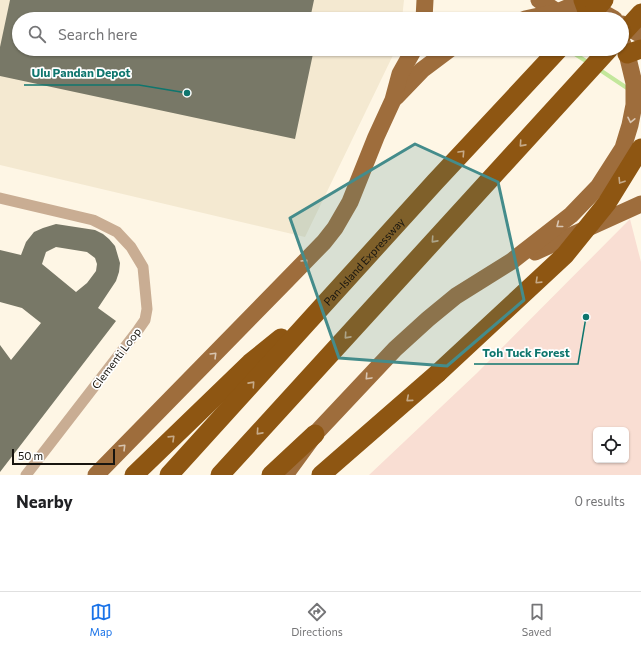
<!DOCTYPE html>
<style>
body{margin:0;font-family:Commissioner,sans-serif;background:#f2f2f2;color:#202124}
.controls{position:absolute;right:12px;bottom:12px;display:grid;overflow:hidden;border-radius:6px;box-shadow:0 1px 3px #0004}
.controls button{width:36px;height:36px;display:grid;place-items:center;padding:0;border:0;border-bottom:1px solid #e0e0e0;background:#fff;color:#202124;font:20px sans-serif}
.scale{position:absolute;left:12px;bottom:10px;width:103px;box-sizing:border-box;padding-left:4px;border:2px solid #18150f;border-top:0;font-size:11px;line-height:14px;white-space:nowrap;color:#18150f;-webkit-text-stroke:3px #fff;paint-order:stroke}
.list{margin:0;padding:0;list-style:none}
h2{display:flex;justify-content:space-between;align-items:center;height:52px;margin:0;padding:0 16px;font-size:17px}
h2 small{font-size:13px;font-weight:400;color:#757577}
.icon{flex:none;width:22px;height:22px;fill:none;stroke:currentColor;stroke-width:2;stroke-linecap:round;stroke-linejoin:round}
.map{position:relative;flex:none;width:641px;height:475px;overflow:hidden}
.search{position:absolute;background:#fff;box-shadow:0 1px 3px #0004;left:12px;right:12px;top:12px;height:44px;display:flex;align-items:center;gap:10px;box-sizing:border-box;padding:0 14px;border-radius:22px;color:#757577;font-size:15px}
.sheet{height:116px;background:#fff}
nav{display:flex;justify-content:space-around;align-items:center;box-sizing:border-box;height:56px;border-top:1px solid #e0e0e0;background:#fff;font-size:11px;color:#757577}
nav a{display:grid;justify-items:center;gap:2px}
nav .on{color:#1a73e8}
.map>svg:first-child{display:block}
.built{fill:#f4e9d1}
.green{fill:#f9ded3;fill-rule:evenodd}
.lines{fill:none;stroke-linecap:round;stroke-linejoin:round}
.stream{stroke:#c3e79b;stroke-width:4}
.building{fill:#787867;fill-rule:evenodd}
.street{stroke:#c9ad93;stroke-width:11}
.primary{stroke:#9e6d3c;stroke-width:17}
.highway{stroke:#8e5612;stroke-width:19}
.highway-bridge{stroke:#8e5612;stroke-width:19}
.oneway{stroke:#d8c5b1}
.oneway2{stroke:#c6aa88}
.marked{fill:#448c8b;fill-opacity:0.2;stroke:#448c8b;stroke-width:3;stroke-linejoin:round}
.labels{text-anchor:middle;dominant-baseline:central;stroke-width:3.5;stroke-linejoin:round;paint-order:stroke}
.street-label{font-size:11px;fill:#18150f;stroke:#fff}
.leader{fill:none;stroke:#0f766e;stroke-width:1.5}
.callout-dot{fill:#0f766e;stroke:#fff;stroke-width:1.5}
.callout-label{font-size:12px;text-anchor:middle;font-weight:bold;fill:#0f766e;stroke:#fff;stroke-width:3.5;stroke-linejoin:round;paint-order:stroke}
</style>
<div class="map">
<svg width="641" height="475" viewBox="0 0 641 475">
<rect width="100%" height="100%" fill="#fef6e5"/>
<path class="built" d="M0 0H404L402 19H19V49H396L305 237 0 165Z"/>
<path class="green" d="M630 219 641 262V475H369L477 373ZM596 430H626V460H596Z"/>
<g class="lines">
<g class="stream">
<path d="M567 49 589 63"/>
<path d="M597 68 627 88"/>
</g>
</g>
<g class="building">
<path d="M10 0H314L310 19H19V49H314L295 139 0 76V47Z"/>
<path d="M56 224 95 230 103 234 109 239 115 246 120 263 119 272 116 281 98 308 116 321 0 472V345L11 360 41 323 22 308 0 302V250L21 255 26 242 34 232 43 228ZM56 247 87 252 95 258 97 264 96 271 87 283 76 292 42 264 46 252Z"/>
</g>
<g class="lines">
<path class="street" d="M0 198 93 220 117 232 131 247 143 267 147 309 145 320 138 330 26 475"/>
<g class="primary">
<path d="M539 0 562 15"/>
<path d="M584 2 614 19"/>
<path d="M424 19 425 0"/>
<path d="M525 19 557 12 584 1"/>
<path d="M622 24 641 35"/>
<path d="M396 97 422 70 450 49"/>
<path d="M535 252 641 204"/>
<path d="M96 475 285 282 324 242 335 228 350 202 376 137 393 100 400 74 414 49"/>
<path d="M285 475 315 434 395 349 428 319 456 296 512 261 571 215 598 187 623 148 630 125 634 105V83L627 54 622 42"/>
</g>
<g class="highway">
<path d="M583 0 590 19"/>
<path d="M627 54 641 49"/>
<path d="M134 475 250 363 281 338"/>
<path id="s1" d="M169 475 435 182 559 49"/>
<path d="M220 475 609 49"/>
<path d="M271 475 315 434"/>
<path d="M321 475 438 373"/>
</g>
<g class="highway-bridge">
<path d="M587 19 604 0"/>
<path d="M622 34 641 13"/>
<path d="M438 373 565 255 607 203 641 148"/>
</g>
</g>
<defs><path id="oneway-chevron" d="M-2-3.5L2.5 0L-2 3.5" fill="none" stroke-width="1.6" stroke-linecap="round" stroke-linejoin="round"/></defs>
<g class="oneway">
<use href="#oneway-chevron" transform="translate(631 120) rotate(102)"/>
<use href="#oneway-chevron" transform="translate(559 225) rotate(142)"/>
<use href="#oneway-chevron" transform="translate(305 262) rotate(-46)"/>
<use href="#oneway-chevron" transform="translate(214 355) rotate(-45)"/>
<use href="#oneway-chevron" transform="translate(368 377) rotate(133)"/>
<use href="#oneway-chevron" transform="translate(123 447) rotate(-45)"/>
</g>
<g class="oneway2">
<use href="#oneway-chevron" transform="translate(522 144) rotate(132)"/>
<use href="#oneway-chevron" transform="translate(462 153) rotate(-47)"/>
<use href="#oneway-chevron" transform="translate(621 181) rotate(122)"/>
<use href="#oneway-chevron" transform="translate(434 240) rotate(132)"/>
<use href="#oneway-chevron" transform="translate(538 281) rotate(136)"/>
<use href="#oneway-chevron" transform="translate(347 336) rotate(132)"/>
<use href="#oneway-chevron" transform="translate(252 384) rotate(-48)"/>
<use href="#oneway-chevron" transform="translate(409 399) rotate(139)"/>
<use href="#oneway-chevron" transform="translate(259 432) rotate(132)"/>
<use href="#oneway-chevron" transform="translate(172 438) rotate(-44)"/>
</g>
<path class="marked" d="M415 144 498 182 524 300 447 366 339 358 290 218Z"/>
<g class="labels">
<g class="street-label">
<text stroke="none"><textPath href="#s1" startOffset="289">Pan-Island Expressway</textPath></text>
<text transform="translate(116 358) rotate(-53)">Clementi Loop</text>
</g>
</g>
<path class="leader" d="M187 93L139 85H24M586 317L578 364H474"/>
<g class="callout-dot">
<circle cx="187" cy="93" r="4"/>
<circle cx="586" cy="317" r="4"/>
</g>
<g class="callout-label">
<text x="81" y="77">Ulu Pandan Depot</text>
<text x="526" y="357">Toh Tuck Forest</text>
</g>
</svg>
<div class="controls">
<button><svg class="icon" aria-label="locate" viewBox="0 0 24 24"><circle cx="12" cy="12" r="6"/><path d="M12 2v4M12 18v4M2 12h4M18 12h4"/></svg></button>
</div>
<div class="scale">50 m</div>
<div class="search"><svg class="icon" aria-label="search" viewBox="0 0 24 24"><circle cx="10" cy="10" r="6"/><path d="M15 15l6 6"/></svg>Search here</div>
</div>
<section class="sheet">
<h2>Nearby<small>0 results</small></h2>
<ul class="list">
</ul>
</section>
<nav>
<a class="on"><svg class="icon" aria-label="map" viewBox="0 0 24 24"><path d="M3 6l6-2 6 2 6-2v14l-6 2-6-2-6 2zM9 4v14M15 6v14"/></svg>Map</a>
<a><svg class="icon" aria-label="directions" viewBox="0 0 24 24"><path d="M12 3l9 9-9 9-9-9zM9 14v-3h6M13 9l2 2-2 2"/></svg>Directions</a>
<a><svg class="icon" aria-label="saved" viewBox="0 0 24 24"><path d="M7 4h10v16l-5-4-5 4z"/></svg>Saved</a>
</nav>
